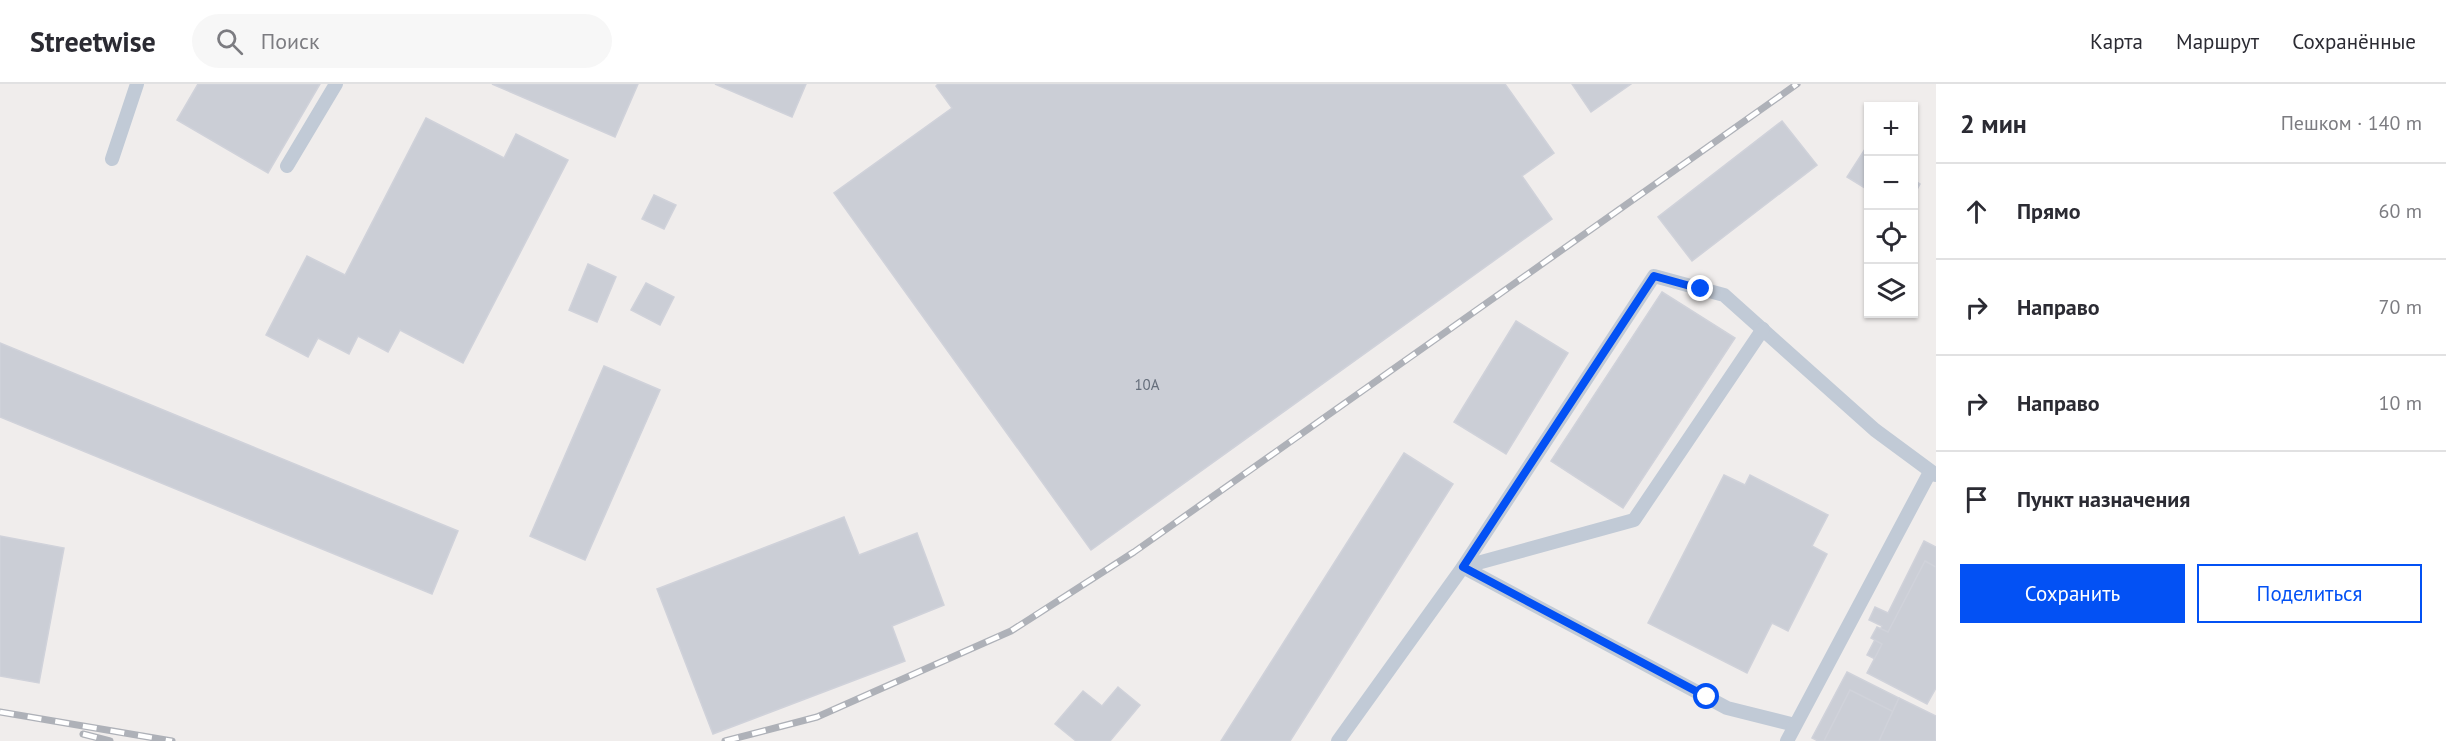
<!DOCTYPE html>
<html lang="ru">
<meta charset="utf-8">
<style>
body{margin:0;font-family:"PT Sans",sans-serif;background:#f7f7f7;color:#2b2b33}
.controls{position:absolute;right:18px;top:18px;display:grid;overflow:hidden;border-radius:0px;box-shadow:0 2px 4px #0004}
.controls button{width:54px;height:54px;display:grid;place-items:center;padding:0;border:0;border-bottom:2px solid #e1e1e2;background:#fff;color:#2b2b33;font:30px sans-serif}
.stop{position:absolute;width:18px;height:18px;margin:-14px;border:4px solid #0351f4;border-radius:50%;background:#fff}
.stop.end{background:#0351f4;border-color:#fff;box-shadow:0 2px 6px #0008}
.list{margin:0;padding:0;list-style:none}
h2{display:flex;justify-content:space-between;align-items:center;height:78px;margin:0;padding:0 24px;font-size:26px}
h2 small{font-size:20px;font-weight:400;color:#7c7c81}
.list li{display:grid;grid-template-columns:39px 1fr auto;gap:18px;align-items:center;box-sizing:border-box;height:96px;padding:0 24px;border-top:2px solid #e1e1e2}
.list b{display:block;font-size:22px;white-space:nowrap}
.list em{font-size:20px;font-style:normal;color:#7c7c81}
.actions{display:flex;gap:12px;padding:18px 24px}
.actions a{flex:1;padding:14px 0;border:2px solid #0351f4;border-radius:0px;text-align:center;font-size:21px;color:#0351f4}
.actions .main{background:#0351f4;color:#fff}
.icon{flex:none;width:33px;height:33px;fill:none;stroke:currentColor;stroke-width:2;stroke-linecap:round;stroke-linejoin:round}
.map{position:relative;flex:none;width:1936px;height:657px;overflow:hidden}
header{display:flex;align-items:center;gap:36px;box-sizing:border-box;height:84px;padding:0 30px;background:#fff;border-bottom:2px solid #e1e1e2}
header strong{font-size:28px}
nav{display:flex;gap:33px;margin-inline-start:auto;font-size:21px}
.search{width:420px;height:54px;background:#f7f7f7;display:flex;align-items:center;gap:15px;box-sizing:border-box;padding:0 21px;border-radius:33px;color:#7c7c81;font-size:22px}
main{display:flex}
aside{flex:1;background:#fff}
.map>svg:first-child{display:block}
.building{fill:#cbced6;stroke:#d0d2da;stroke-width:1.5}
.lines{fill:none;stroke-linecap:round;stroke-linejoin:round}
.service{stroke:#c1cad6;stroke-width:14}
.rail-casing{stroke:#aeb1b8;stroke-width:7}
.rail{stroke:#fff;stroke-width:4.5;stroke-dasharray:14;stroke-linecap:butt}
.route{stroke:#0351f4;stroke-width:8}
.labels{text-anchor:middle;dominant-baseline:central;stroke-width:6;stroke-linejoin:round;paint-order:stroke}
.number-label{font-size:15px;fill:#656e7b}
</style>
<header>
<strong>Streetwise</strong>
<div class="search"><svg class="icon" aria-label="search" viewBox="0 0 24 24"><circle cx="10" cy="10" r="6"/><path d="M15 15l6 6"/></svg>Поиск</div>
<nav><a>Карта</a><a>Маршрут</a><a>Сохранённые</a></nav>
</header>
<main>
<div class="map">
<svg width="1936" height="657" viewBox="0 0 1936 657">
<rect width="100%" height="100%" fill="#f0edec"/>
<g class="building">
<path d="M198 0H320L268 89 177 36Z"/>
<path d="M492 0H638L615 53Z"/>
<path d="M715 0H806L792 33Z"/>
<path d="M938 0H1505L1554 69 1522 92 1552 135 1091 466 834 109 952 24 936 2Z"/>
<path d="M1572 0H1631L1591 28Z"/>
<path d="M426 34 504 74 516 50 568 76 463 279 400 246 388 268 358 252 349 270 318 254 308 273 266 251 307 172 345 191Z"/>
<path d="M1782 37 1817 81 1692 177 1658 133Z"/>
<path d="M1865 65 1868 67V106L1847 93Z"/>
<path d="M1914 96 1920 100 1914 111Z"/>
<path d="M654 111 676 121 664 145 642 135Z"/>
<path d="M588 180 616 193 597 238 569 226Z"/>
<path d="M646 199 674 213 660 241 631 226Z"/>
<path d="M1662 208 1735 254 1623 424 1551 377Z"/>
<path d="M1516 237 1568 269 1506 370 1454 338Z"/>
<path d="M0 259 458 447 432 510 0 333Z"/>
<path d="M604 282 660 306 585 476 530 452Z"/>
<path d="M1404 369 1453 400 1290 657H1221Z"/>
<path d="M1724 391 1745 401 1750 391 1828 431 1812 462 1827 470 1788 547 1772 539 1747 589 1648 539Z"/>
<path d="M844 433 859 471 917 449 944 521 892 542 905 577 713 650 657 505Z"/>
<path d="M0 452 64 464 39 599 0 592Z"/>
<path d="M1924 457 1936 463V596L1932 604 1867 571 1882 542 1869 536 1875 523 1888 529Z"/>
<path d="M1925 477 1936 483V604L1927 620 1867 589 1882 560 1871 554 1877 543 1888 548Z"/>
<path d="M1847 588 1899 614 1879 657H1818L1812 654Z"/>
<path d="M1118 603 1140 621 1110 657H1076L1055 640 1083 607 1102 622Z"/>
<path d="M1850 606 1936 649V657H1824Z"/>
<path d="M1899 614 1936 632V657H1879Z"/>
</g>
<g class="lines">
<g class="service">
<path d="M112 75 137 0"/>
<path d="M287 82 336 0"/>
<path d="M1795 641 1727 624 1463 483 1654 192 1724 211 1875 346 1936 391"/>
<path d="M1338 657 1463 483 1634 436 1763 245"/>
<path d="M1787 657 1930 388"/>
</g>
<defs>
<g id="rail">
<path d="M0 628 172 657"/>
<path d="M83 650 110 657"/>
<path d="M725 657 817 633 1011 547 1134 468 1797 0"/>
</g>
</defs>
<use href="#rail" class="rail-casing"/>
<use href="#rail" class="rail"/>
</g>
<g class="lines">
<path class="route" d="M1701 205 1654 192 1463 483 1707 613"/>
</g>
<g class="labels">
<g class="number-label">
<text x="1147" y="300">10А</text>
</g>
</g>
</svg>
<div class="controls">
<button>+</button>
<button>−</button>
<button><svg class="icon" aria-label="locate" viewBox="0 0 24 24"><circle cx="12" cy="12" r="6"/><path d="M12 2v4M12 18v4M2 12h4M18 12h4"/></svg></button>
<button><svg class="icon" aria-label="layers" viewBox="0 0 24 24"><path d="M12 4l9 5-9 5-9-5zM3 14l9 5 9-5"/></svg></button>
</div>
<div class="stop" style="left:1707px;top:613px"></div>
<div class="stop end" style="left:1701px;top:205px"></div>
</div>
<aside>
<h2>2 мин<small>Пешком · 140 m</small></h2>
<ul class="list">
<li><svg class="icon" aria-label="ahead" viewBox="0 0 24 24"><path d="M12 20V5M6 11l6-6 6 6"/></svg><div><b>Прямо</b></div><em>60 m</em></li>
<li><svg class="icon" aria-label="right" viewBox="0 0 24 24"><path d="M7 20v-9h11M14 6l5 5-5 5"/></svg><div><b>Направо</b></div><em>70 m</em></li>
<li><svg class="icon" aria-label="right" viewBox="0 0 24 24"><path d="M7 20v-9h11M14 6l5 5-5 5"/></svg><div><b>Направо</b></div><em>10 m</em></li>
<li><svg class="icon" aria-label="arrive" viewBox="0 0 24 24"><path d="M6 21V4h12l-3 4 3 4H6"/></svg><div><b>Пункт назначения</b></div></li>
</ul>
<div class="actions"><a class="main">Сохранить</a><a>Поделиться</a></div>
</aside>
</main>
